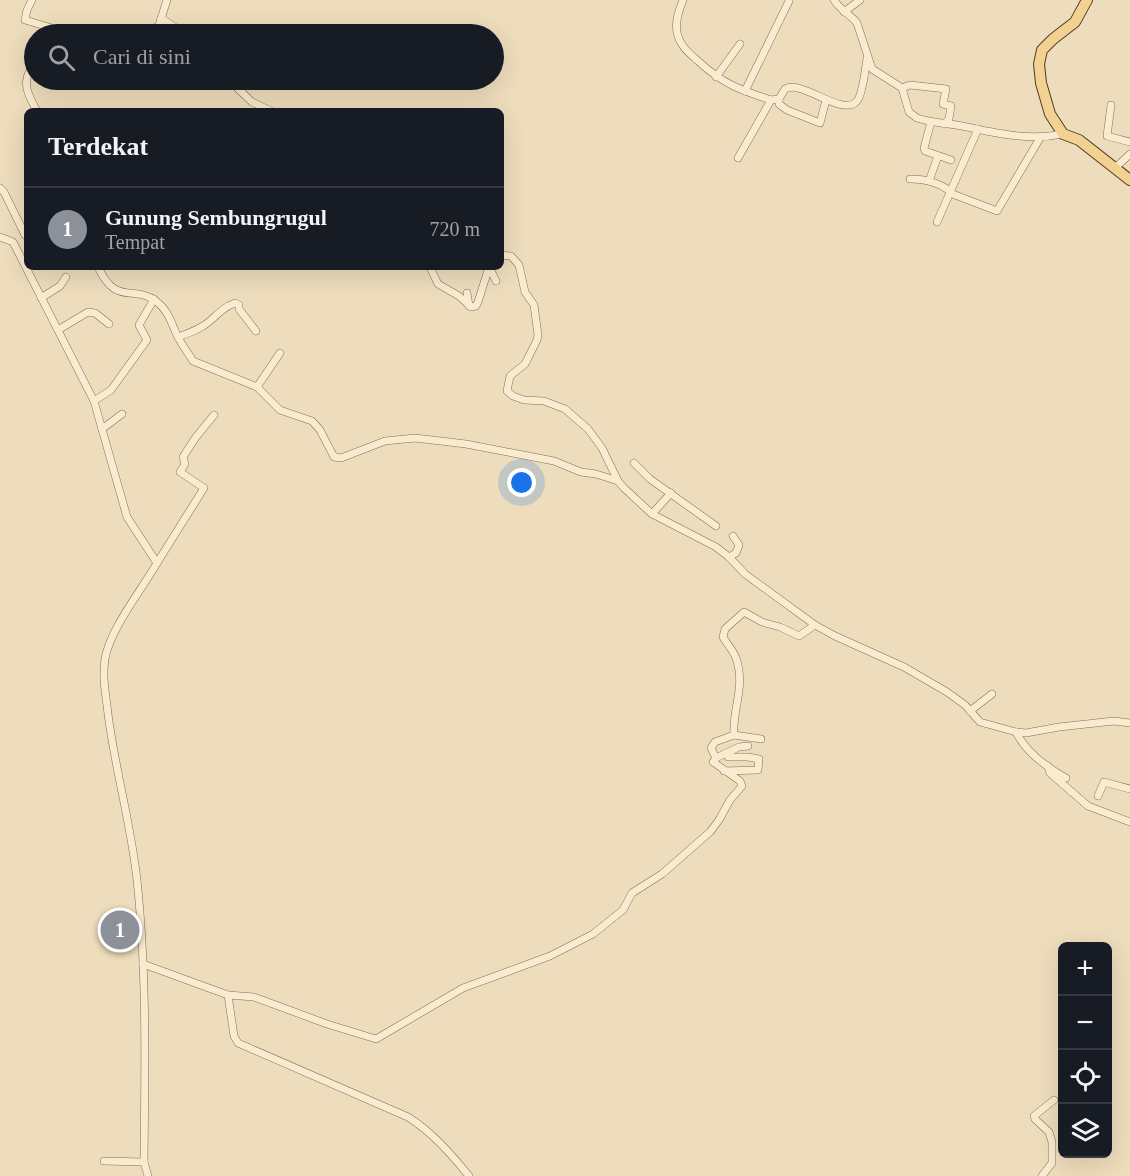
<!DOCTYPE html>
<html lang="id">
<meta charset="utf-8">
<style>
body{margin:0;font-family:Georgia,serif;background:#242831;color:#f1f3f6}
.controls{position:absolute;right:18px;bottom:18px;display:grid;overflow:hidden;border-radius:9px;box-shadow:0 6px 24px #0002}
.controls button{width:54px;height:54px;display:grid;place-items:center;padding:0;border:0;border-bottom:2px solid #363941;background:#171b24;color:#f1f3f6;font:30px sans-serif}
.you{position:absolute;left:522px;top:483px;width:21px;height:21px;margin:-15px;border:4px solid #fff;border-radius:50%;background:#1a73e8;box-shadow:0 0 0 9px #1a73e833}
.badge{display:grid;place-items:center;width:39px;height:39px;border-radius:50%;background:#8c9099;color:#fff;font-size:20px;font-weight:700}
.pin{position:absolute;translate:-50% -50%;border:3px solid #fff;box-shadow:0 2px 6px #0006}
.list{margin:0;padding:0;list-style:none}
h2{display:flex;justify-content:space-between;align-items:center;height:78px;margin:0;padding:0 24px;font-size:26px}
h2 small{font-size:20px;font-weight:400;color:#9ea1a6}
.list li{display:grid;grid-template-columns:39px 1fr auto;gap:18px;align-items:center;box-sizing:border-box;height:84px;padding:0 24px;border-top:2px solid #363941}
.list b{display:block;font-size:22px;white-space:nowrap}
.list p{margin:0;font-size:20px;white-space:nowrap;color:#9ea1a6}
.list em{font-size:20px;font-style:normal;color:#9ea1a6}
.icon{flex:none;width:33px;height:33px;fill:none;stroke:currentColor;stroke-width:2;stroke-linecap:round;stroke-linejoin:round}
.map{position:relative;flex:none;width:1130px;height:1176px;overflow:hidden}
.search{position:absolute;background:#171b24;box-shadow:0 6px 24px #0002;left:24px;top:24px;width:480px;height:66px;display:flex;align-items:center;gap:15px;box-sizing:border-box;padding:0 21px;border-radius:33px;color:#9ea1a6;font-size:22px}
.panel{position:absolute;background:#171b24;box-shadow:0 6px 24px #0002;left:24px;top:108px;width:480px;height:162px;border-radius:9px}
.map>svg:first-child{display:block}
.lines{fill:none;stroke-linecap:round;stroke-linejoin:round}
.street-casing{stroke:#856d55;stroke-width:8}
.primary-casing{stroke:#523b2a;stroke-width:12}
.street{stroke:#f9ebcf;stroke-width:7}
.primary{stroke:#f3d191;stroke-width:10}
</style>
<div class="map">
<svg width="1130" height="1176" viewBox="0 0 1130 1176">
<rect width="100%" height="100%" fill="#eeddbc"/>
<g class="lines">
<defs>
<g id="street">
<path d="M32 0 27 10 25 20 72 34"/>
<path d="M683 0C679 10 675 21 677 32 679 45 689 53 698 61 723 84 740 90 771 100L779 99 785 89C802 79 843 118 857 101 863 94 865 69 867 59"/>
<path d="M834 0C840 10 850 14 857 23L872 69 902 88 909 112 917 118C931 123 947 123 962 126 996 133 1028 141 1063 134"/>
<path d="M844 12 860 0"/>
<path d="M161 18 185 34"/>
<path d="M138 34 154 28"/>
<path d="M150 34 159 25 167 0"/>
<path d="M34 65C20 81 28 95 37 111"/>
<path d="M716 77 740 44"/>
<path d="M229 80 252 102 271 111"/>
<path d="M902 88 910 85 946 89 943 104 951 106 949 119 944 124"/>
<path d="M745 91 789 1"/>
<path d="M779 99V104L787 110 820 123 826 100"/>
<path d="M1111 105 1107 136 1130 142"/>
<path d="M931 122 924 148 925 151 951 160"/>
<path d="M738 158 771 100"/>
<path d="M1116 167 1130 154"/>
<path d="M910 179C925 179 940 183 951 192"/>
<path d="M929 181 938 156"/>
<path d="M0 188 4 192 25 235"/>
<path d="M950 193 997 211 1040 138"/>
<path d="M937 222 978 129"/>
<path d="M0 237 13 242 94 401 127 517 157 563C141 591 110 629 105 659 102 678 106 695 108 714 115 769 131 824 137 880 147 974 145 1068 144 1162L148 1176"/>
<path d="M501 255 511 256 519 265 525 292 534 305 538 335 537 340 525 364 510 376 507 391 513 396 524 400 544 401 565 409 588 429 602 448 618 481 624 488 652 514 716 547 729 557 745 574 815 625 835 636 904 667 947 692 965 705 980 722 1016 732 1026 733 1059 727 1114 721 1130 723"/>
<path d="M98 267C117 307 132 284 156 301 169 311 171 323 178 337 182 345 188 353 193 361L257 387 280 410 312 421 320 430 334 457 341 458 385 441 415 438 466 444 554 461 581 472 596 474 618 481"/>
<path d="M430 267 438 284 459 296 471 307 476 306 478 302 489 267"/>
<path d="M489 267 496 281"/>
<path d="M467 293 469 306"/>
<path d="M41 298 60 286 66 277"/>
<path d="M58 330 88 312 95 313 109 324"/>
<path d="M178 337C189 333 201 329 210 321 219 313 224 307 235 303L239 305V309L256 331"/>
<path d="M257 387 280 353"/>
<path d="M94 401 111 390 147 340 139 325 154 299"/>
<path d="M102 429 122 414"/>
<path d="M634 463 650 479 716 526"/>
<path d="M652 514 671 493"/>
<path d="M729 557 736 553 739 545 733 536"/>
<path d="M157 563 204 488 180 472 185 464 183 457 196 437 214 415"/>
<path d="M970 711 992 694"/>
<path d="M1016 732C1026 752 1046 767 1066 778"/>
<path d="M734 735 761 739"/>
<path d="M716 758 739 747 748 746"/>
<path d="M1048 766 1050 773 1088 806 1130 822"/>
<path d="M724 771 758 770 759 759 748 757H728L726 753"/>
<path d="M1098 796 1104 782 1130 789"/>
<path d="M143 964 228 995 234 1036 238 1043 408 1117C432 1132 451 1154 469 1176"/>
<path d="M228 995 254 997 327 1024 376 1039 463 988 550 956 593 934 623 910 632 893 662 874 710 832 719 820 730 800 742 786 740 781 713 762 716 758 711 748 715 742 734 735C732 709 746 687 736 658 733 650 727 644 723 637L725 629 744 612 762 622 780 627 799 636 815 625"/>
<path d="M104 1161 144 1162"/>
<path d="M1042 1176 1052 1163V1142L1049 1132 1035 1119 1034 1116 1054 1100"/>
</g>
<path id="primary" d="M1087 0 1075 22 1053 39 1042 50 1039 64 1041 83 1050 114 1063 134 1079 140 1130 180"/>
</defs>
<use href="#street" class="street-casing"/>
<use href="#primary" class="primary-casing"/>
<use href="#street" class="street"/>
<use href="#primary" class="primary"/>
</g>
</svg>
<div class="controls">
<button>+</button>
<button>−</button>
<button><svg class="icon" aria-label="locate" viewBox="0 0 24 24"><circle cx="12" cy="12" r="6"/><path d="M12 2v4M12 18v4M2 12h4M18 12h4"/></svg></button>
<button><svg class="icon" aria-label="layers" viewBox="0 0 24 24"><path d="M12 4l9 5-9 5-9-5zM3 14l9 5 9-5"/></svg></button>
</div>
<div class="you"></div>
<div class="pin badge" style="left:120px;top:930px">1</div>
<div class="search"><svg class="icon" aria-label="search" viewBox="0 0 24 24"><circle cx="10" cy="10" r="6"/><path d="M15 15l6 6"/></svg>Cari di sini</div>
<section class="panel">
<h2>Terdekat<small></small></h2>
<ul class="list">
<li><span class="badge">1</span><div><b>Gunung Sembungrugul</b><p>Tempat</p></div><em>720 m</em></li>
</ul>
</section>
</div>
